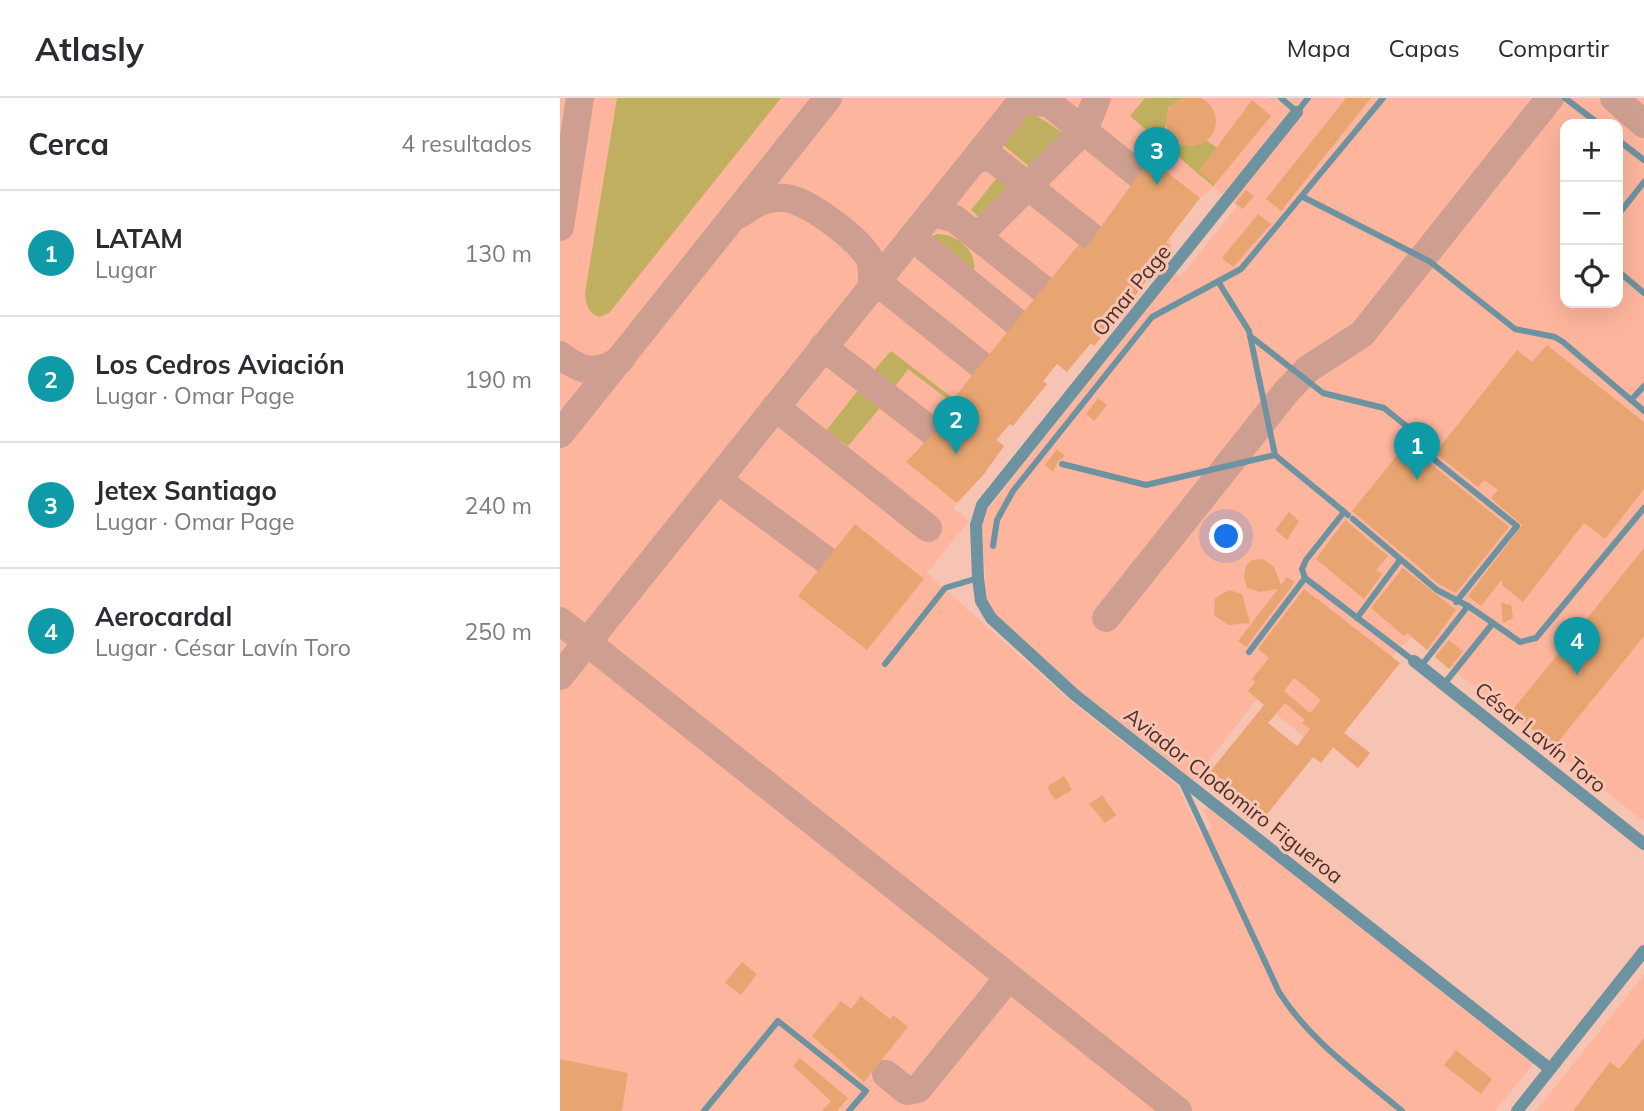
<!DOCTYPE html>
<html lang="es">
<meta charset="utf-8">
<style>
body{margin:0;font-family:Mulish,sans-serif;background:#f2f2f3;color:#2b2b33}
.controls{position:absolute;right:21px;top:21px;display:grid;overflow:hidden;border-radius:14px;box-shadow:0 7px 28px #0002}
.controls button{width:63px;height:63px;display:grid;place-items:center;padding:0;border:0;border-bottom:2px solid #e1e1e2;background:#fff;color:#2b2b33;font:35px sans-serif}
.you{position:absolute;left:667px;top:439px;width:24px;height:24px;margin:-18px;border:5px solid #fff;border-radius:50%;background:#1a73e8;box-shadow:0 0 0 10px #1a73e833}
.badge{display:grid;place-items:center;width:46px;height:46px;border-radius:50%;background:#7c3aed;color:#fff;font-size:23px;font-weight:700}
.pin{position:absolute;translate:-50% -58px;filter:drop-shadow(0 2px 4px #0008)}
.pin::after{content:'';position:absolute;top:37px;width:24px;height:21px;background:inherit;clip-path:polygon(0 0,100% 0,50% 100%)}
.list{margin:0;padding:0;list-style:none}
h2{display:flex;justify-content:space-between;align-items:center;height:91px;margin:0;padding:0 28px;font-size:30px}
h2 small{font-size:23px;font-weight:400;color:#7c7c81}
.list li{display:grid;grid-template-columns:46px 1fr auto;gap:21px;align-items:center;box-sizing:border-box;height:126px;padding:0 28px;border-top:2px solid #e1e1e2}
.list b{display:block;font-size:26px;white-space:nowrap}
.list p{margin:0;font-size:23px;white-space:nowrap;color:#7c7c81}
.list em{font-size:23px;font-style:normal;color:#7c7c81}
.icon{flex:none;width:38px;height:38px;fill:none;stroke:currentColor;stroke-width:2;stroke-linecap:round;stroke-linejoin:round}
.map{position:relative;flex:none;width:1084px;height:1013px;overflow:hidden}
header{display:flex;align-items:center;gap:42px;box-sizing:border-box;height:98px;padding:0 35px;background:#fff;border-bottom:2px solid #e1e1e2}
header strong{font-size:33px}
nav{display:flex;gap:38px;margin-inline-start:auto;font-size:24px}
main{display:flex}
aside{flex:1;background:#fff}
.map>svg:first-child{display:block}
.built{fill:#feb59d;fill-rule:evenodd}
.green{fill:#bfaf5f}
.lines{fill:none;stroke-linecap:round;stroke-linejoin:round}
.taxiway{stroke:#ce9f90;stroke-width:28}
.building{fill:#e8a571;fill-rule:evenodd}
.service{stroke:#6c939f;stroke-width:6}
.minor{stroke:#6c939f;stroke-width:12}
.labels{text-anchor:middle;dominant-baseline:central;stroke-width:6;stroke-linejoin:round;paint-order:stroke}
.street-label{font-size:21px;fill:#502f24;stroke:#f7c4b4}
</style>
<header>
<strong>Atlasly</strong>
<nav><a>Mapa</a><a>Capas</a><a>Compartir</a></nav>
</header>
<main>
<aside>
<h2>Cerca<small>4 resultados</small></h2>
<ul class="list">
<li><span class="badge" style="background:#0f9aa8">1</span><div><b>LATAM</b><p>Lugar</p></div><em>130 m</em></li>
<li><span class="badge" style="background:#0f9aa8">2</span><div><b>Los Cedros Aviación</b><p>Lugar · Omar Page</p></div><em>190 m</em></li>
<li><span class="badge" style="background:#0f9aa8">3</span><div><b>Jetex Santiago</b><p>Lugar · Omar Page</p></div><em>240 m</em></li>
<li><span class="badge" style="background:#0f9aa8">4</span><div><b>Aerocardal</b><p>Lugar · César Lavín Toro</p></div><em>250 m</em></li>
</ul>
</aside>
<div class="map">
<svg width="1084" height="1013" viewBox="0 0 1084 1013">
<rect width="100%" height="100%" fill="#f7c4b4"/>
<g class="built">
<path d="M0 0H1084V724L852 539 832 558 784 634 810 655 798 670 773 650 761 665 744 639 697 601 634 682 515 589 436 518 427 505 422 429 424 416 615 175 620 179 677 108 654 89 640 100 611 138V149L534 248 530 245 496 264 484 283 487 286 453 328 449 326 437 341 444 348 424 376 393 410 409 423 367 475 508 601 618 688 640 736 652 730 643 711 648 710 973 966 935 1013H0ZM1005 26H1058V205H1005Z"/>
<path d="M1084 877V1013H976L1060 907Z"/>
</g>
<g class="green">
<path d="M57 0H221L49 215 39 219C28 214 26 208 25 195Z"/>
<path d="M585 0H624L609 9 605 30 617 46 634 48 646 42 657 50 639 73 655 86 653 88 570 18Z"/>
<path d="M469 13 505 36 471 70 442 46Z"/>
<path d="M436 81 450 92 422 122 411 112Z"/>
<path d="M377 136C397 136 417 152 414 174L370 139Z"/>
<path d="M331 253 394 301 390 303 348 271 331 294 310 277Z"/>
<path d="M299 291 319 307V311L288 348 266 333Z"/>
</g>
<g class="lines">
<g class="taxiway">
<path d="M1054 0 1084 26"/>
<path d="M463 1 490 6 578 76"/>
<path d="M416 62 425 59 435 62 533 140"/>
<path d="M372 114 395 121 483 191"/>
<path d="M180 116C194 106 207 98 225 100 247 102 298 140 309 160 314 170 312 181 311 192"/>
<path d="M0 129 20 0"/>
<path d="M418 138 524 32 537 0"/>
<path d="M352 139 456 224"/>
<path d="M317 184 421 267"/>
<path d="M263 249 374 335"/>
<path d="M0 257C22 274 37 278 61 261"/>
<path d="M215 309 368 430"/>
<path d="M0 336 268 0"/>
<path d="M158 382 266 462"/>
<path d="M546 520 727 293 748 271 802 236 990 0"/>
<path d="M0 523 618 1013"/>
<path d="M0 578 464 0"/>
<path d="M326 976 347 993 358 991 449 879"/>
</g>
</g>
<g class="building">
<circle cx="631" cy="23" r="25"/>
<path d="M786 0H811L721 113 706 101Z"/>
<path d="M692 2 711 18 655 86 639 73Z"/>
<path d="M590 61 640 100 606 144 611 149 578 194 534 248 531 245 507 274 497 266 483 283 487 286 453 328 450 326 436 342 444 348 424 376 397 405 346 364 374 335 397 296 516 150 520 146 525 151Z"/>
<path d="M686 92 694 98 683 111 675 105Z"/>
<path d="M698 116 711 126 673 169 662 160Z"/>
<path d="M987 247 1084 324V391L1045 441 1024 425 963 504 942 487V481L921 508 908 498 962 427 931 400 938 392 924 382 918 389 875 355 957 252 972 264Z"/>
<path d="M538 300 547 307 534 323 526 316Z"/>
<path d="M849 343 867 363 949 429 896 495 880 487 792 413Z"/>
<path d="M497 351 505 358 498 363 493 374 485 367Z"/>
<path d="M729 414 739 423 727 442 715 432Z"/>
<path d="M785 422 828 458 816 472 822 476 804 501 756 461Z"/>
<path d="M295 426 364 481 307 552 238 498Z"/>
<path d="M1084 450V538L994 649 951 614Z"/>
<path d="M703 461 714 469 721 487 727 479 735 484 686 549 678 543 718 491 700 494 687 490 684 479 686 468 692 462Z"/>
<path d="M843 470 896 512 867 552 847 535 844 538 811 510Z"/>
<path d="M744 491 840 565 784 635 810 655 798 670 773 649 761 665 753 659 704 720 649 675 704 607 688 593 695 584 692 581 709 560 698 551ZM734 580 761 602 750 615 724 593ZM725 605 745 622 742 625 750 631 737 648 708 625Z"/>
<path d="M669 492 682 496 690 525 668 527 654 517 655 500Z"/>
<path d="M941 505 951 507 953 520 943 525Z"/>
<path d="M889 542 903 553 889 571 875 559Z"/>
<path d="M504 678 512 692 495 702 487 689Z"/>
<path d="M542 697 556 717 545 725 529 706Z"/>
<path d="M182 864 197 876 181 897 165 885Z"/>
<path d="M301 898 330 921 333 917 348 929 304 984 252 938 281 903 291 911Z"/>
<path d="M1084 940V1013H1013L1050 964 1059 971Z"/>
<path d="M896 952 932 981 921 996 884 967Z"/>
<path d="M240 960 288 1000 277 1013H262L271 1003 233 968Z"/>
<path d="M0 961 68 975 62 1013H0Z"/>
</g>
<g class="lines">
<g class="service">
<path d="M721 0 737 14 748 0"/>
<path d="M1005 0 1039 26"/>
<path d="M1058 42 1084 62"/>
<path d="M743 99 869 163 955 231 995 239 1003 244 1084 313"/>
<path d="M1058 117 1084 84"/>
<path d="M1058 173 1084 195"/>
<path d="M659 185 689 233 715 357 788 417"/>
<path d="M690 238 763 295 824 310 860 339 871 359 957 428 896 504"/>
<path d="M1071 302 1084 288"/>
<path d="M502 366 586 387 715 357"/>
<path d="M793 421 877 492 908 508 933 525"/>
<path d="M433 448 437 422 453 393 592 219 681 171 823 0"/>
<path d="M745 480 742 471 746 462 784 414"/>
<path d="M797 520 840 462"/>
<path d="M689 554 745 480 854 563"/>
<path d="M325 566 385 490 418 480"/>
<path d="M861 568 908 508"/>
<path d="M884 586 933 525 960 544 976 540 1084 410"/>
<path d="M623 687 719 894C750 943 798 976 842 1013"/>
<path d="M144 1013 218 923 306 993 289 1013"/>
</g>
<g class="minor">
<path d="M737 14 422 407 416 427 418 480 421 503 431 520 515 597 990 971"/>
<path d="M854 563 1084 746"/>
<path d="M957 1013 1084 853"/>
</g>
</g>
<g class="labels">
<g class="street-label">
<text transform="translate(571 192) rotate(-51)">Omar Page</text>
<text transform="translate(981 639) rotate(39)">César Lavín Toro</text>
<text transform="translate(674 697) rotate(38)">Aviador Clodomiro Figueroa</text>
</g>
</g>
</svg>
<div class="controls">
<button>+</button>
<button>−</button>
<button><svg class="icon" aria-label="locate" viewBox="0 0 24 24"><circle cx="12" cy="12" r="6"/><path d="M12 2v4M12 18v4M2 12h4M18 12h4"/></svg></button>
</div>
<div class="you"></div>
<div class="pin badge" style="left:857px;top:382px;background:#0f9aa8">1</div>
<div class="pin badge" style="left:396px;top:356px;background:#0f9aa8">2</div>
<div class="pin badge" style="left:597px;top:87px;background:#0f9aa8">3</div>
<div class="pin badge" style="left:1017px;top:577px;background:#0f9aa8">4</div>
</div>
</main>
